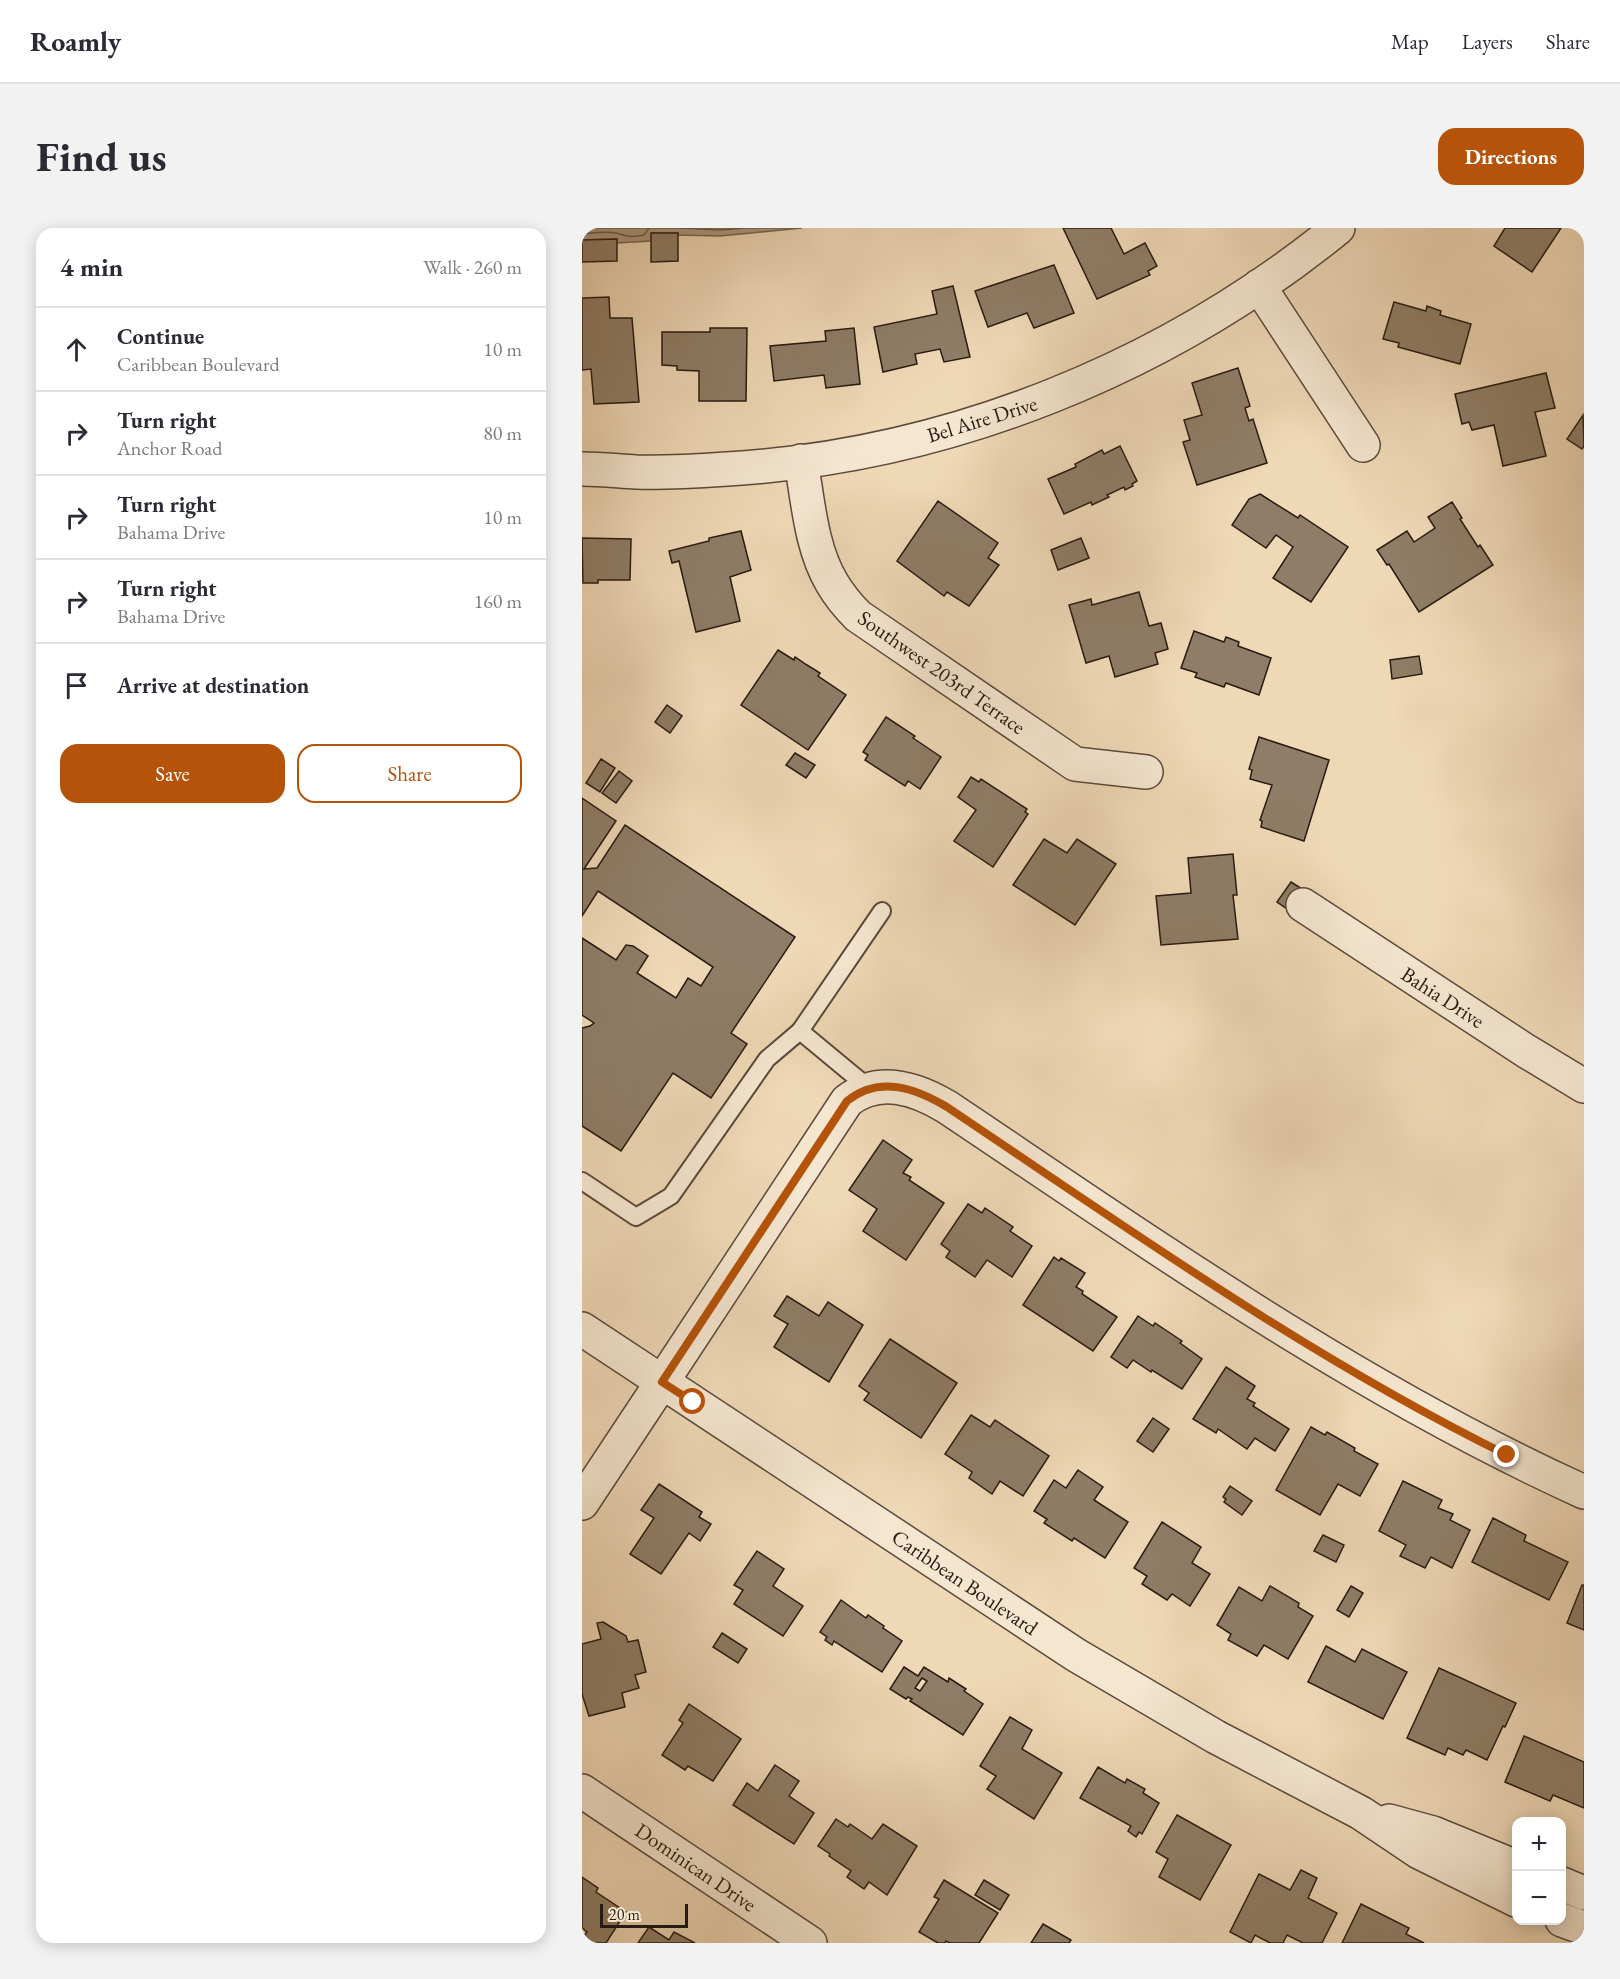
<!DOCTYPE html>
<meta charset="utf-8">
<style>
body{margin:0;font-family:"EB Garamond",serif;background:#f2f2f3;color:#2b2b33}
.controls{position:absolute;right:18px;bottom:18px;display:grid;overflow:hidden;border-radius:12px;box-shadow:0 3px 15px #0003}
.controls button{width:54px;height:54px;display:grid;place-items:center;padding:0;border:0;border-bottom:2px solid #e1e1e2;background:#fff;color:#2b2b33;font:30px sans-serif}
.scale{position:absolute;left:18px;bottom:15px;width:88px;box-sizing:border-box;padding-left:6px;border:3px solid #281b12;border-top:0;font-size:16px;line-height:21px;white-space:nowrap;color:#281b12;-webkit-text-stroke:4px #f5e6d0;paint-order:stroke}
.stop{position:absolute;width:18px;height:18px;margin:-14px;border:4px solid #b45309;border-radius:50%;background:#fff}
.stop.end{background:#b45309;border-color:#fff;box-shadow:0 2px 6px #0008}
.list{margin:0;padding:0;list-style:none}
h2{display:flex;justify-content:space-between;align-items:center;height:78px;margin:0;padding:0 24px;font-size:26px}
h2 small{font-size:20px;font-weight:400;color:#7c7c81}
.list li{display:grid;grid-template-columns:39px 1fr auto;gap:18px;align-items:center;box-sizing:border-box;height:84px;padding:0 24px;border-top:2px solid #e1e1e2}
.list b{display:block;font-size:22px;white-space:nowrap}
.list p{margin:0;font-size:20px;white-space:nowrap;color:#7c7c81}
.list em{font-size:20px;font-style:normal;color:#7c7c81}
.actions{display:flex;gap:12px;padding:18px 24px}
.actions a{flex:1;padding:14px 0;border:2px solid #b45309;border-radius:18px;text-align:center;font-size:21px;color:#b45309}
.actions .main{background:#b45309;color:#fff}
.icon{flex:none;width:33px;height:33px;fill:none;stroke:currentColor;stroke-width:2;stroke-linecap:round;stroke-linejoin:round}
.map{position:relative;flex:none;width:1002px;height:1715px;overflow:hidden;border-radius:18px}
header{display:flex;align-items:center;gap:36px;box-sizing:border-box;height:84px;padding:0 30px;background:#fff;border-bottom:2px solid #e1e1e2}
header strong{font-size:28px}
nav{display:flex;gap:33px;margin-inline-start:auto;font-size:21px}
.intro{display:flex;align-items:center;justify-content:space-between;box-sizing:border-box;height:144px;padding:0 36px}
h1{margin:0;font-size:42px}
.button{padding:15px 27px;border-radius:18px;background:#b45309;color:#fff;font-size:21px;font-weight:700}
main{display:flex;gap:36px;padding:0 36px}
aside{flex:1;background:#fff;border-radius:18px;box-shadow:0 3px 15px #0003}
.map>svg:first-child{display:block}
.water{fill:#ab987e;stroke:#776653;stroke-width:1.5}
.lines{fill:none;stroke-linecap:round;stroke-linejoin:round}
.shore{stroke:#6a5a48;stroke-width:1.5}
.building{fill:#8f7d67;stroke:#281b12;stroke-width:1.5;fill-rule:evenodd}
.service-casing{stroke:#5a4a3b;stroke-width:20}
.minor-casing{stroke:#5a4a3b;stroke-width:36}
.tertiary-casing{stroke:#5a4a3b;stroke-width:36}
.service{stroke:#f5e6d0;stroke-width:16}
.minor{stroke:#f5e6d0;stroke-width:33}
.tertiary{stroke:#f5e6d0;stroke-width:33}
.route{stroke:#b45309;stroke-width:8}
.labels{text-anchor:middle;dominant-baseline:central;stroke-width:4.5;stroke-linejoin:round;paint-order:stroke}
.street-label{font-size:21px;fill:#281b12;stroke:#f5e6d0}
</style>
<header>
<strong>Roamly</strong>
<nav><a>Map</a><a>Layers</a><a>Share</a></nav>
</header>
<div class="intro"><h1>Find us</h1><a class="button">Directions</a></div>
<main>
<aside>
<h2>4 min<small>Walk · 260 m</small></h2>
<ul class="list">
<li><svg class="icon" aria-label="ahead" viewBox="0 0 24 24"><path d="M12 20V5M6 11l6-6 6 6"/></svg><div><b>Continue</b><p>Caribbean Boulevard</p></div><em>10 m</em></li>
<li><svg class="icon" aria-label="right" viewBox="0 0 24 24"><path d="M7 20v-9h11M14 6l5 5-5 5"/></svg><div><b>Turn right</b><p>Anchor Road</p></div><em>80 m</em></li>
<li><svg class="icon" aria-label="right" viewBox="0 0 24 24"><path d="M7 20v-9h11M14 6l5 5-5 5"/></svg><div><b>Turn right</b><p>Bahama Drive</p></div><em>10 m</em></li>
<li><svg class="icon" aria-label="right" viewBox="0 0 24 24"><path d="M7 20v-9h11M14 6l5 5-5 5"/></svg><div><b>Turn right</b><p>Bahama Drive</p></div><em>160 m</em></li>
<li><svg class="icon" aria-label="arrive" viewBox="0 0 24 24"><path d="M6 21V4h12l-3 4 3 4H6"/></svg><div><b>Arrive at destination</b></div></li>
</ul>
<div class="actions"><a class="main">Save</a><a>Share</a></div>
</aside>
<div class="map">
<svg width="1002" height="1715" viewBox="0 0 1002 1715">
<rect width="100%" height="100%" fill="#efd8b6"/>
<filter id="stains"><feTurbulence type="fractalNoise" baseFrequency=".00333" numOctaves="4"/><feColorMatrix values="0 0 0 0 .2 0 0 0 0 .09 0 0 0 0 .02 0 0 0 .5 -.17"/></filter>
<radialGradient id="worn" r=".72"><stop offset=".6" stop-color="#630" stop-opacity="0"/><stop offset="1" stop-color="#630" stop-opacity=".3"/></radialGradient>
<path class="water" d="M0 0H220L138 8 96 7V5H70L69 13 35 15 34 11 0 12Z"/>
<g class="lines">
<g class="shore">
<path d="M99 0 137 2 163 0"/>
<path d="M0 6C10 5 24 3 34 5 46 8 48 10 62 7L67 0"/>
</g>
</g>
<g class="building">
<path d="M481 0H529L542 26 563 15 575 38 566 43 568 47 515 71Z"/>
<path d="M923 0H979L950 44 912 18Z"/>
<path d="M69 5H96V33L69 34Z"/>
<path d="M35 11V33L0 34V12Z"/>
<path d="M472 37 492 85 452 100 445 85 406 99 393 63Z"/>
<path d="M371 58 388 129 362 134 358 121 333 126 335 136 301 144 292 99 355 86 350 63Z"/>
<path d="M27 69 28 90H50L57 174 12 176 9 141 0 142V70Z"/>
<path d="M812 74 844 83 845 78 859 83 858 87 889 96 878 136 816 119 817 115 801 111Z"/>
<path d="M128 100H165L164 173H117V143L95 142V138L80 137V104H128Z"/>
<path d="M272 100 278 156 244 160 242 147 192 153 188 118 244 113 243 103Z"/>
<path d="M656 140 668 178 663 180 667 193 671 191 685 235 615 257 601 214 608 212 602 192 620 187 610 155Z"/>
<path d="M964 145 973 180 953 184 964 228 921 238 912 197 890 202 887 194 880 196 873 166Z"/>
<path d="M1001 187 1002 218 1000 221 985 211Z"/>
<path d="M538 218 555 253 550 256 551 258 543 262 542 259 525 267 527 269 510 277 509 274 482 286 466 251 494 239 493 236 520 222 522 226Z"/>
<path d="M678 266 716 290 718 287 766 319 729 374 691 350 711 319 694 307 684 320 650 297 667 271Z"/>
<path d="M356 273 416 315 406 330 417 337 387 378 365 364 362 368 315 333Z"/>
<path d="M870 274 880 290 878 291 896 319 898 317 911 337 837 384 807 336 805 337 795 322 825 303 832 314 853 300 846 289Z"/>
<path d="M159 303 169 342 148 349 158 393 114 404 97 333 90 335 87 323 127 313V310Z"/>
<path d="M0 310 49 311 48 352H16V355H1Z"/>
<path d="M499 310 507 330 476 342 469 322Z"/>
<path d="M557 364 567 398 579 395 586 421 573 425 576 436 533 449 527 428 504 435 487 377 509 371 510 377Z"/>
<path d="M612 403 642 414 644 409 657 414 656 418 689 430 677 467 644 455 642 459 613 449 615 445 599 440Z"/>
<path d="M196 422 212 432 213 429 225 437 238 445 236 448 264 467 226 522 159 477Z"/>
<path d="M837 428 840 446 810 451 808 432Z"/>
<path d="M85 477 100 488 88 505 73 494Z"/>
<path d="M304 489 333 508 331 510 359 529 338 561 326 553 323 558 283 532 286 527 281 524Z"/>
<path d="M677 509 747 532 722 613 679 599 680 593 678 592 690 557 668 551 670 542 667 541Z"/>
<path d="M213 525 233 537 224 550 204 537Z"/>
<path d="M19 531 33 540 18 564 4 555Z"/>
<path d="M37 543 50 553 34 575 20 565Z"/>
<path d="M389 549 397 554 399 551 445 581 443 584 446 586 411 639 372 613 394 582 376 569Z"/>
<path d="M0 570 34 593 2 641 15 640 43 597 213 709 149 805 165 816 129 870 91 845 39 923 0 898V800L8 798 12 795 0 787V710L34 732 44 717 51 718 66 728 55 745 94 770 106 750 119 758 131 739 16 663 0 688Z"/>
<path d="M462 611 485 625 495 611 534 636 493 697 431 657Z"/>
<path d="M651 626 655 667H651L656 711 579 717 574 668 609 665 606 630Z"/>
<path d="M709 654 725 664 711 685 695 674Z"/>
<path d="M301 912 330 932 321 945 329 949 327 952 362 975 324 1032 281 1003 295 981 267 962Z"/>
<path d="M386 976 400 985 403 980 431 999 428 1003 450 1018 430 1049 405 1032 393 1049 364 1029 368 1023 359 1016Z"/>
<path d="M472 1029 477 1033 479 1030 503 1045 494 1059 501 1063 500 1066 535 1089 511 1123 441 1077Z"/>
<path d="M205 1068 237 1088 246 1074 281 1097 247 1154 192 1119 206 1096 192 1088Z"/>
<path d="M556 1088 571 1098 573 1095 600 1113 598 1115 620 1131 600 1161 570 1142 569 1144 551 1132 545 1140 529 1129Z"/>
<path d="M308 1111 375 1155 339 1210 282 1172 287 1165 277 1158Z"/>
<path d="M644 1139 673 1158 665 1171 673 1175 671 1178 707 1201 693 1223 673 1210 665 1221 636 1201 634 1205 611 1191Z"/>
<path d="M389 1187 408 1199 413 1192 467 1228 441 1268 418 1253 410 1266 387 1250 390 1244 363 1226Z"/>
<path d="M571 1190 587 1201 571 1224 555 1213Z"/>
<path d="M729 1199 743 1207 745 1204 773 1220 772 1223 796 1236 778 1268 756 1256 738 1287 694 1262Z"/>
<path d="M496 1242 521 1259 512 1272 546 1294 523 1330 492 1310 490 1313 462 1295 465 1291 452 1283 472 1252 484 1260Z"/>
<path d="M821 1253 860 1272 856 1280 871 1286 868 1292 888 1302 870 1340 849 1329 843 1340 818 1328 824 1317 797 1303Z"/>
<path d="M77 1256 120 1284 117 1289 129 1296 118 1313 107 1305 79 1346 48 1326 72 1290 59 1282Z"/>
<path d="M648 1258 670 1273 660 1287 642 1274 644 1271 641 1269Z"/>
<path d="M911 1290 944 1307 942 1313 986 1334 967 1372 890 1334Z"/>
<path d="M580 1294 619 1319 610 1335 628 1346 608 1378 590 1366 585 1372 560 1356 565 1348 552 1340Z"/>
<path d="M741 1307 762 1317 754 1334 732 1323Z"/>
<path d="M175 1323 202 1341 191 1358 221 1378 201 1408 152 1376 161 1362 152 1357Z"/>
<path d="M1000 1357H1002V1402L985 1395Z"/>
<path d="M688 1358 717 1375 716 1379 731 1388 706 1431 682 1417 675 1428 646 1412 649 1406 635 1397 657 1359 680 1373Z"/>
<path d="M769 1358 781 1365 767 1389 755 1382Z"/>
<path d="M259 1372 284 1390 286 1387 302 1398 301 1400 320 1413 300 1444 252 1413 250 1417 243 1412 245 1409 238 1404Z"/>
<path d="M21 1394 44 1408 46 1414 56 1412 64 1444 53 1447 57 1460 40 1465 43 1479 7 1488 0 1466V1416L19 1411 15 1395Z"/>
<path d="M140 1405 165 1421 156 1435 131 1419Z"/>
<path d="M744 1418 773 1434 780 1421 825 1444 801 1491 726 1454Z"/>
<path d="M322 1439 336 1448 342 1439 366 1454 367 1450 384 1461 382 1463 401 1476 381 1507 328 1473 330 1471 326 1469 324 1471 308 1461ZM340 1450 345 1453 338 1463 333 1460Z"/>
<path d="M857 1440 934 1475 923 1499 921 1498 905 1532 884 1522 881 1527 866 1520 863 1527 825 1510Z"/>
<path d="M107 1476 159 1511 131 1553 106 1538 103 1542 80 1527 101 1495 97 1492Z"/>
<path d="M428 1489 450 1502 440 1521 480 1545 452 1591 405 1561 414 1548 398 1538Z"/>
<path d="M942 1508 1002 1534V1580L971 1567 968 1573 923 1554Z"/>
<path d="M193 1537 217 1553 207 1568 232 1585 212 1616 151 1577 165 1555 176 1563Z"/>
<path d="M516 1539 543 1555 545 1551 563 1561 561 1565 577 1575 560 1606 557 1604 554 1609 546 1603 549 1598 498 1570Z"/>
<path d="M595 1587 649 1617 618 1672 577 1649 586 1631 574 1624Z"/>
<path d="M254 1591 266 1599 268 1596 290 1611 301 1596 335 1618 305 1667 287 1654 282 1661 265 1649 269 1643 247 1628 248 1626 236 1618Z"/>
<path d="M719 1642 735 1650 726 1670 755 1685 740 1715H721L705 1707 701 1715H688L673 1707 669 1715 648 1704 677 1646 708 1662Z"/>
<path d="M0 1649 16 1660 14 1664 44 1684 24 1715H0V1711L5 1704 0 1700Z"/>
<path d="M362 1652 416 1685 397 1715H368L364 1713 363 1715H356L337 1704 357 1671 352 1669Z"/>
<path d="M402 1652 427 1667 418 1682 393 1667Z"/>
<path d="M779 1676 827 1700 824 1706 842 1715H760Z"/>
<path d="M461 1696 489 1712 487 1715H449Z"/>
<path d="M67 1699 87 1712 92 1704 113 1715H56Z"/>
</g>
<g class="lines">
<defs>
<g id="service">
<path d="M218 803 288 861"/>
<path d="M0 953 54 989 89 968 185 831 218 803 300 683"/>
</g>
<g id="minor">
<path d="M677 58 781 217"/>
<path d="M219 233C226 273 229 320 250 355 257 367 266 378 276 388L493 536 564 544"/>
<path d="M0 241C18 241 36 243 54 244 84 245 115 243 145 241 367 228 584 140 756 0"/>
<path d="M721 677 944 823 1002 858"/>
<path d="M80 1154 265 873C297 848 333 860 365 879 571 1017 775 1161 1002 1264"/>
<path d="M0 1563 228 1715"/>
</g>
<g id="tertiary">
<path d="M0 1101 494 1427 634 1509 779 1585 837 1624 934 1672"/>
<path d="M0 1275 80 1154"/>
<path d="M807 1593 851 1605 934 1639"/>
<path d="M980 1656 1002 1665"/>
<path d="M980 1692 1002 1700"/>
</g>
</defs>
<use href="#service" class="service-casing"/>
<use href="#minor" class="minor-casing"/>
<use href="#tertiary" class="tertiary-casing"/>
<use href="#service" class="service"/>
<use href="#minor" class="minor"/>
<use href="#tertiary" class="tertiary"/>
</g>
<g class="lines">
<path class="route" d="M111 1174 80 1154 265 873C297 847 333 860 365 879 547 1001 728 1130 925 1227"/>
</g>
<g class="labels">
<g class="street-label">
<text transform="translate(400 191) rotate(-17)">Bel Aire Drive</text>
<text transform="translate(360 444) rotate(35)">Southwest 203rd Terrace</text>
<text transform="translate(861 769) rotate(33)">Bahia Drive</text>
<text transform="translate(383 1354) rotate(34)">Caribbean Boulevard</text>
<text transform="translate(114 1639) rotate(34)">Dominican Drive</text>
</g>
</g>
<rect width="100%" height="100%" filter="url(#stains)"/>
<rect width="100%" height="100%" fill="url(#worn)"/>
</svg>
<div class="controls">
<button>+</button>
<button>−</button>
</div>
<div class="scale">20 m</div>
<div class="stop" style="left:111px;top:1174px"></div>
<div class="stop end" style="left:925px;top:1227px"></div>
</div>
</main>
